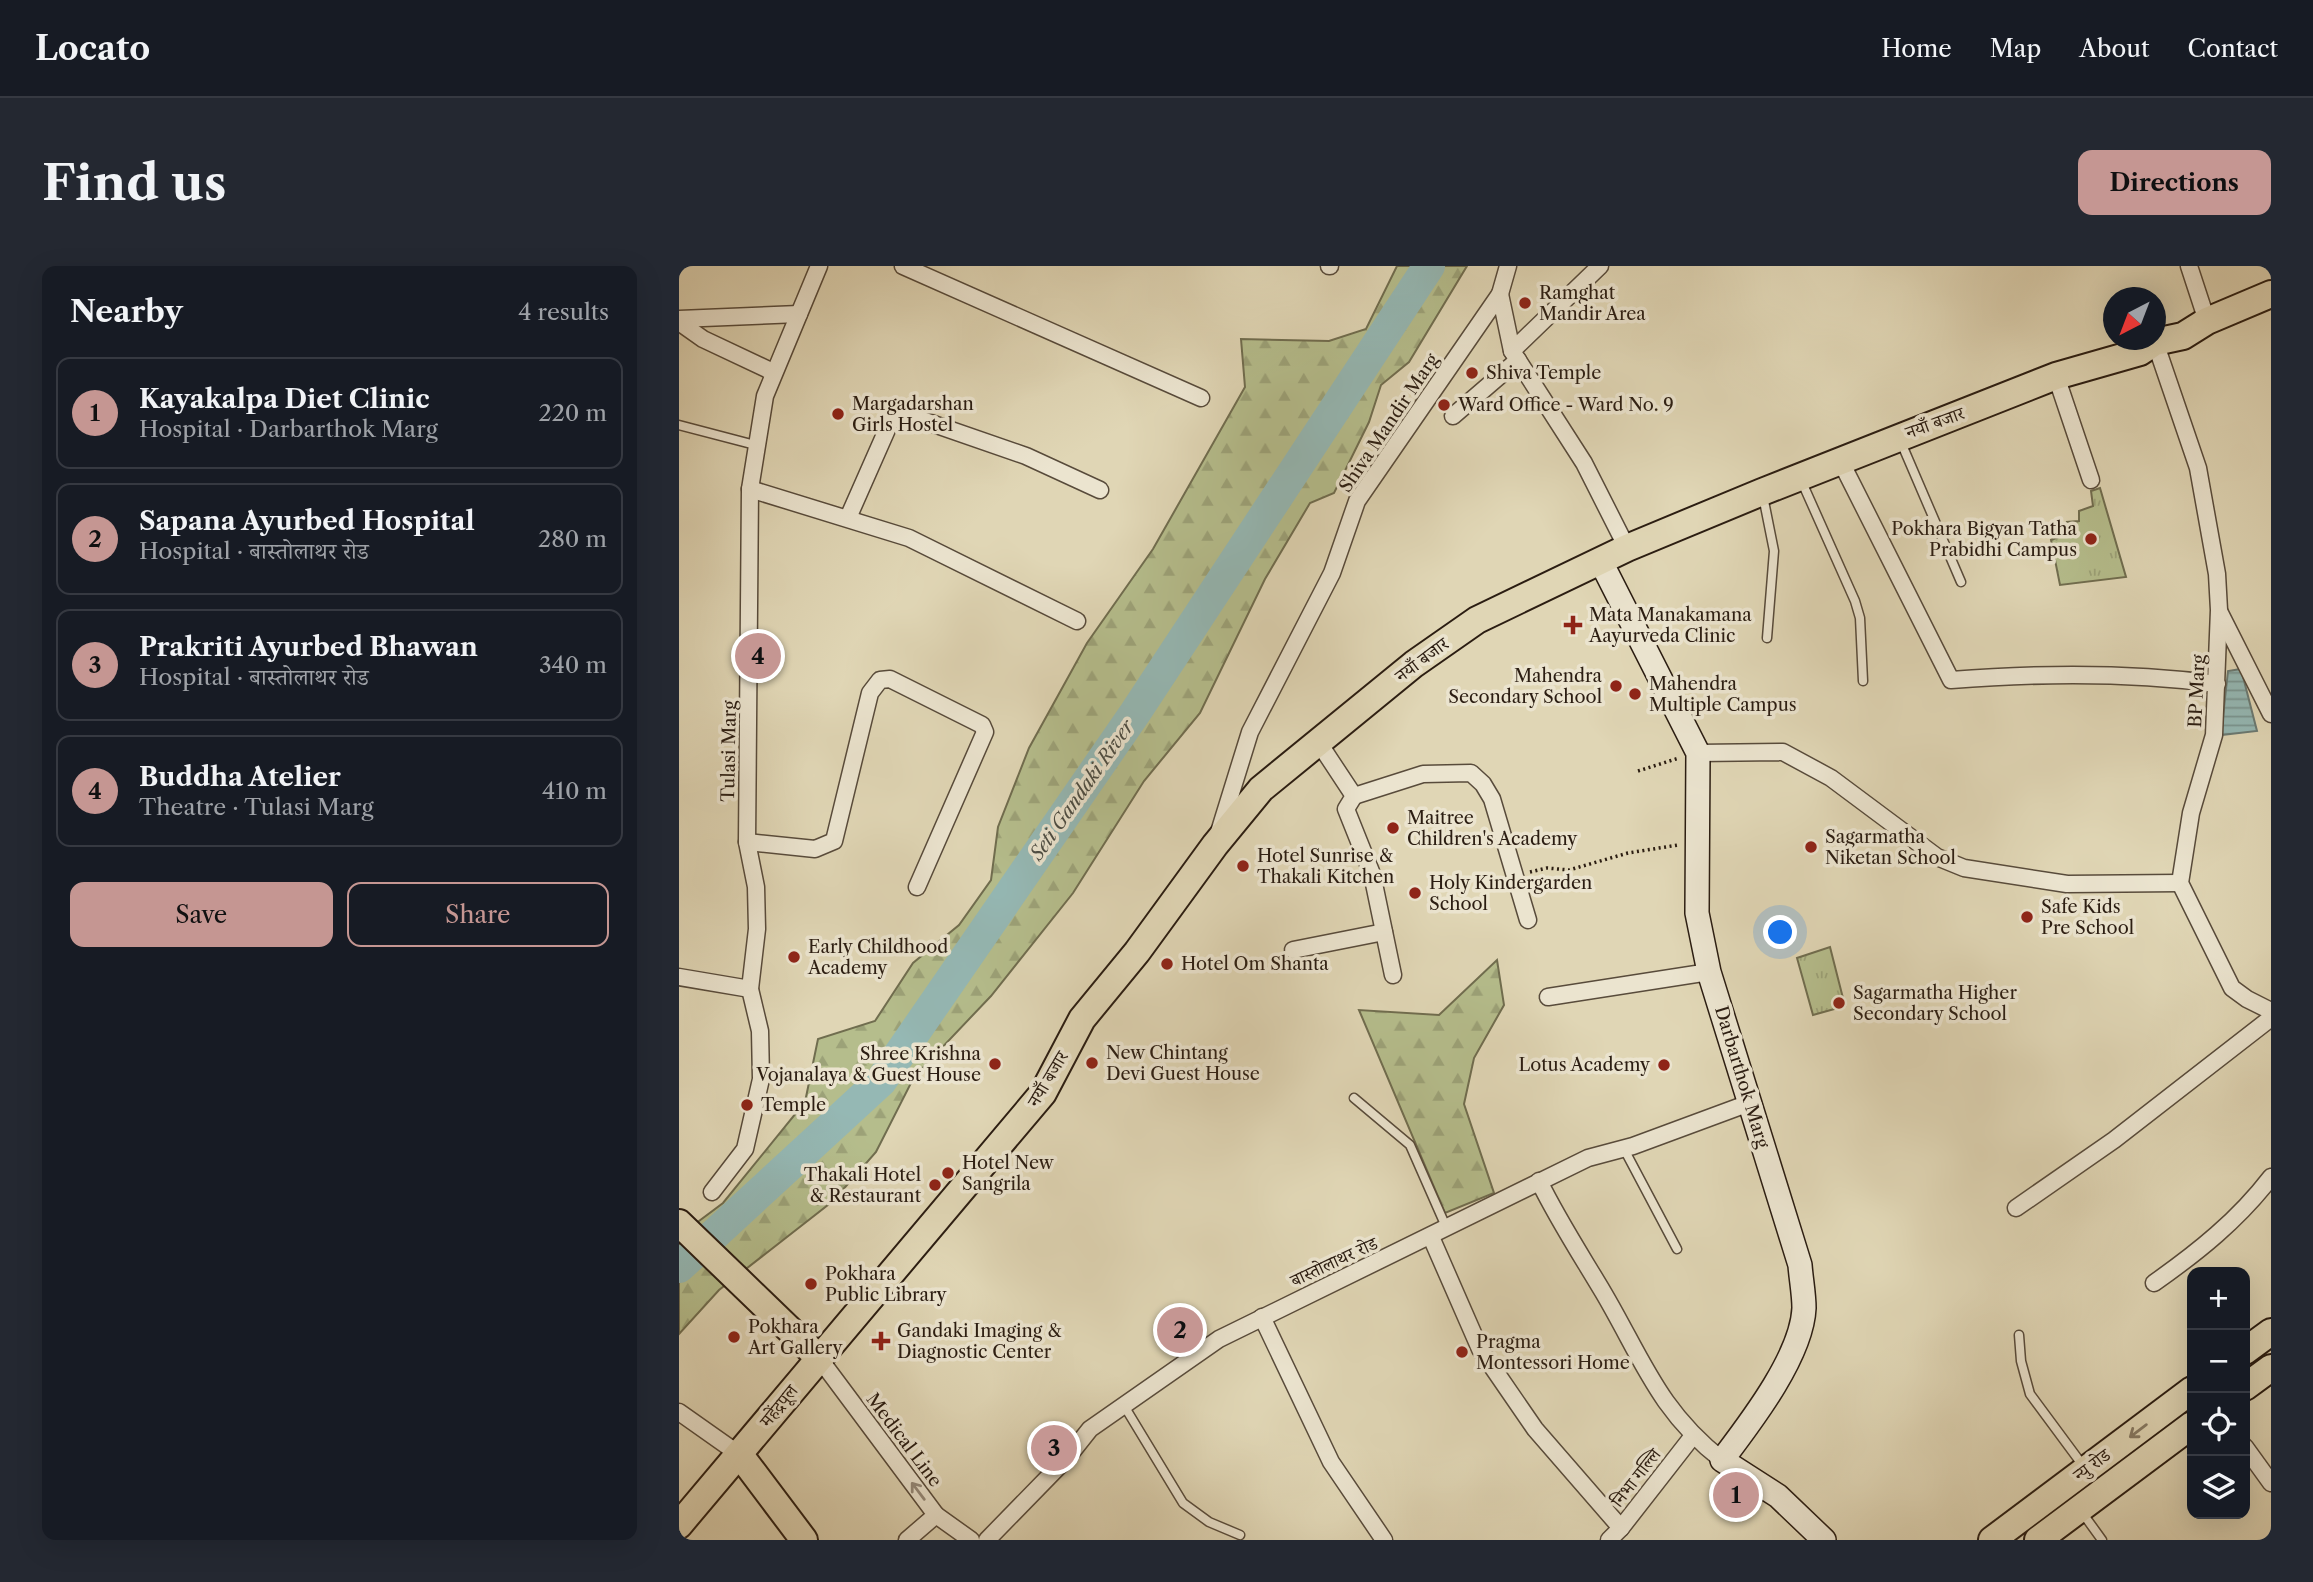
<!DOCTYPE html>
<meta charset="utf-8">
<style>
body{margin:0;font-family:"Libre Caslon Text","Noto Serif Devanagari",serif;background:#242831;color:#f1f3f6}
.controls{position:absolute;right:21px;bottom:21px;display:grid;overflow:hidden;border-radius:14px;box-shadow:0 7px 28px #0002}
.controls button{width:63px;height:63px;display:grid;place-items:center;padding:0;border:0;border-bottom:2px solid #363941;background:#171b24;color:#f1f3f6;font:35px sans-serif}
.compass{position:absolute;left:1424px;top:21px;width:63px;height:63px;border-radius:50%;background:#171b24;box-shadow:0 7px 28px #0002;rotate:222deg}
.you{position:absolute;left:1102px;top:667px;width:24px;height:24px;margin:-18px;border:5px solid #fff;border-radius:50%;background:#1a73e8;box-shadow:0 0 0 10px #1a73e833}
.badge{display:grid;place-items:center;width:46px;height:46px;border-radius:50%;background:#c59692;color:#111;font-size:23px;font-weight:700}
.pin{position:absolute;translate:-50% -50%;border:4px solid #fff;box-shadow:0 2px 7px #0006}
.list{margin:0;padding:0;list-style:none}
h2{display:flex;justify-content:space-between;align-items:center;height:91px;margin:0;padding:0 28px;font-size:30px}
h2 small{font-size:23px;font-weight:400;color:#9ea1a6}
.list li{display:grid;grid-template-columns:46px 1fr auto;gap:21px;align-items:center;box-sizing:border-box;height:112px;margin:0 14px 14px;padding:0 14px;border:2px solid #363941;border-radius:14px}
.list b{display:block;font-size:26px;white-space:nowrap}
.list p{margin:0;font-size:23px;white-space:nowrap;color:#9ea1a6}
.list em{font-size:23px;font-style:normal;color:#9ea1a6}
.actions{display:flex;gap:14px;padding:21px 28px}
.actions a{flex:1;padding:16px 0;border:2px solid #c59692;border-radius:14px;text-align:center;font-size:24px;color:#c59692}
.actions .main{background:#c59692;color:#111}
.icon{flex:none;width:38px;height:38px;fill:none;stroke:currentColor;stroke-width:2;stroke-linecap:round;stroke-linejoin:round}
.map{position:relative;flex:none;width:1592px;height:1274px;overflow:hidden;border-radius:14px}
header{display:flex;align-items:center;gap:42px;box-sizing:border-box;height:98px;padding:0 35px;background:#171b24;border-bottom:2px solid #363941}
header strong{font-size:33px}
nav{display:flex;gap:38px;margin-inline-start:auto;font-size:24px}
.intro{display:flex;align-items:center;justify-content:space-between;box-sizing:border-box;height:168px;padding:0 42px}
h1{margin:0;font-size:49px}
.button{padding:18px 32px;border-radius:14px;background:#c59692;color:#111;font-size:24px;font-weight:700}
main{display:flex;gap:42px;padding:0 42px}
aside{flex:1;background:#171b24;border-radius:14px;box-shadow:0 7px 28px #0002}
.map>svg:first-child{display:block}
.grass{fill:url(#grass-tufts);stroke:#706d4f;stroke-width:2}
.forest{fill:url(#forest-firs);stroke:#706d4f;stroke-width:2}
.water{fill:url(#water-rules);stroke:#6b7a73;stroke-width:2}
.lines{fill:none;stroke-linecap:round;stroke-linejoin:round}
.river{stroke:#95b8b4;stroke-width:32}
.lane-casing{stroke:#584b3b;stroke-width:11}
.street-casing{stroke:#584b3b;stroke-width:19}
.secondary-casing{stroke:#2b1d12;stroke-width:26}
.primary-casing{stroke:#2b1d12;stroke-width:30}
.path{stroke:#2b1d12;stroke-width:3.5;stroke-dasharray:2 3.5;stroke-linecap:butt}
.lane{stroke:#ebe4cf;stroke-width:8}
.street{stroke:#ebe4cf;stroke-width:16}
.secondary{stroke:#ebe4cf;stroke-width:23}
.primary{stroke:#e0d6b5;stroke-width:26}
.oneway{stroke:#867a64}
.oneway2{stroke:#958a7a}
.poi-dot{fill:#8f2418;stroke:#ebe4cf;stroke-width:2.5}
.labels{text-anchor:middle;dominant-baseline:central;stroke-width:7;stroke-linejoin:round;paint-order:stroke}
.poi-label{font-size:18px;fill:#2b1d12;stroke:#ebe4cf;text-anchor:start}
.street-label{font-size:18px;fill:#2b1d12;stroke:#ebe4cf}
.water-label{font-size:19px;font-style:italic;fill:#4b4c43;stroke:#ebe4cf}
</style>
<header>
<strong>Locato</strong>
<nav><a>Home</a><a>Map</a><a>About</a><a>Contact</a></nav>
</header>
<div class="intro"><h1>Find us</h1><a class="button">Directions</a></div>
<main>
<aside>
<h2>Nearby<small>4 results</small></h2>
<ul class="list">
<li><span class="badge">1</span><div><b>Kayakalpa Diet Clinic</b><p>Hospital · Darbarthok Marg</p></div><em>220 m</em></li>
<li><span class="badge">2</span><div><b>Sapana Ayurbed Hospital</b><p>Hospital · बास्तोलाथर रोड</p></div><em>280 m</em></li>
<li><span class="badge">3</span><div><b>Prakriti Ayurbed Bhawan</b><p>Hospital · बास्तोलाथर रोड</p></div><em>340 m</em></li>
<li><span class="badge">4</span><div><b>Buddha Atelier</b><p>Theatre · Tulasi Marg</p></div><em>410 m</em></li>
</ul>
<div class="actions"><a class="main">Save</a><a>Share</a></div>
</aside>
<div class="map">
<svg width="1592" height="1274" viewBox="0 0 1592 1274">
<defs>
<pattern id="grass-tufts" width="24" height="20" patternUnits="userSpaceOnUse" patternTransform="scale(1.75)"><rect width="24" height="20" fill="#b5bd8c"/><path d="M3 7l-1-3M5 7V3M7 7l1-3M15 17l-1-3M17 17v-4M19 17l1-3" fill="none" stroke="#9ca278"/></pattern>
<pattern id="forest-firs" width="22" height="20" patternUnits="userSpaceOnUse" patternTransform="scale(1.75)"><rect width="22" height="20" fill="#b5bd8c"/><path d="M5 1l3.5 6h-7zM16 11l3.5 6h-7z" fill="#9ca278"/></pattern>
<pattern id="water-rules" width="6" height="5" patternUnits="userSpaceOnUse" patternTransform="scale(1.75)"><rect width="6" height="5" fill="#95b8b4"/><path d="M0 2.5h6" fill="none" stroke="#7a9591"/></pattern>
</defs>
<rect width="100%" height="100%" fill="#e0d6b5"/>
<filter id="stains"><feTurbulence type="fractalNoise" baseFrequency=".00286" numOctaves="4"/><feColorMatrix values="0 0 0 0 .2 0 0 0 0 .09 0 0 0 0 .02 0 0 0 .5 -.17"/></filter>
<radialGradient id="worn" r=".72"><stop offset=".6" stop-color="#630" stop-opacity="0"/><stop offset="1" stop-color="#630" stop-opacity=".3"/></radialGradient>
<g class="grass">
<path d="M1421 222 1447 311 1381 319 1372 274 1390 267 1388 256 1400 255V245L1414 240 1412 225Z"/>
<path d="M1151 681 1166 740 1134 749 1118 692Z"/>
</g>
<g class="forest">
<path d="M718 0H788L730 96 702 119 690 156 655 227 631 237 586 313 521 447 465 515 394 627 312 730 235 811 197 886 154 935 40 1024 0 1068V970L44 937 126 836 139 773 196 755 234 697 280 659 312 614 319 561 350 482 408 377 474 283 566 121 562 73 650 75 687 63Z"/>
<path d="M818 694 825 739 795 792 785 838 815 927 766 947 680 744 760 749Z"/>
</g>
<path class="water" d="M1562 403 1578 465 1542 469 1549 405Z"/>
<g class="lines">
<path class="river" d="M0 1001 202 815 456 447 750 0"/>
<defs>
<g id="lane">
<path d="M0 159 80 180"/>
<path d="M1221 174 1282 316"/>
<path d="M1122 214 1176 335 1181 352 1184 415"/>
<path d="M1084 230 1095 285 1088 372"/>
<path d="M675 832 731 879 768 963"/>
<path d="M945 883 998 983"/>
<path d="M1340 1069 1342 1095 1351 1128 1405 1201"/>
<path d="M444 1138 504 1237 530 1256 561 1269"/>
<path d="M1402 1245 1423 1274"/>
</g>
<g id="street">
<path d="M224 0 522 132"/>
<path d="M650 0H651"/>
<path d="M1510 0 1528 55"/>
<path d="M821 28 829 0"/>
<path d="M0 53 120 48"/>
<path d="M0 56 24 73 94 106"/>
<path d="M1476 76 1519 202 1538 308 1540 344 1535 469 1512 547 1501 617 1553 722 1568 733 1592 745"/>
<path d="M833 85 921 0"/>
<path d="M1377 110 1412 214"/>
<path d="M774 150 839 94"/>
<path d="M1161 194 1272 414C1362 407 1449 406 1538 418"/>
<path d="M71 223 230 272 398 355"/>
<path d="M169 252 214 150 220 146 347 190 421 224"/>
<path d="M1541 347 1592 448"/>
<path d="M640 477 675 530 667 543 693 608 714 709"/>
<path d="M1019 487 1104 486 1152 512 1258 591 1285 602 1388 618 1501 617"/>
<path d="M675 530 744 508 792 507 804 518 813 533 849 654"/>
<path d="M540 566 571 466 653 307 678 235 821 28 833 85 905 197 948 282"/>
<path d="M68 576 136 583 155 575 191 427 201 414 211 413 303 459 306 466 238 621"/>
<path d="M614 684 705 666"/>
<path d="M0 711 71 723"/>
<path d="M869 731 1030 706"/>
<path d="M860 915C879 954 902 989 924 1026 963 1092 979 1144 1043 1194"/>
<path d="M33 926 66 883 82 813 81 765 71 723 78 663 77 621 68 576 71 223 86 130 140 0"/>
<path d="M1337 942 1435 874 1592 752"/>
<path d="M752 971 801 1083 856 1163 942 1262"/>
<path d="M1475 1017C1519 986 1559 954 1592 911"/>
<path d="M583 1051 652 1196 705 1274"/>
<path d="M140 1092 257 1249 228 1274"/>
<path d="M0 1146 61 1189"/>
<path d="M1566 1181 1592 1217"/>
<path d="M257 1249 292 1274"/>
<path d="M308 1274 388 1192 411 1163 540 1073 909 892 954 880 1073 836"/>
<path d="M930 1274 942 1262 1013 1171"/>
</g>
<path id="secondary" d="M921 294 1019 487 1018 647 1030 706 1121 999C1122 1013 1125 1028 1125 1042 1123 1090 1071 1157 1043 1194L1099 1230 1145 1274"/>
<g id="primary">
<path d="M0 957 140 1092"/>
<path d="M1566 1085 1592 1066"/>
<path d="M1566 1121 1592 1102"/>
<path d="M61 1189 125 1274"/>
<path d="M0 1259 364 827 403 753 458 686 536 579 582 523 735 398 798 354 948 282 1083 226 1377 110 1461 86 1476 76 1504 70 1528 55 1592 28"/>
<path d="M1313 1274 1513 1124"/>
<path d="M1359 1274 1513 1159"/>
</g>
</defs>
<use href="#lane" class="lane-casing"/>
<use href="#street" class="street-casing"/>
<use href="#secondary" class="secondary-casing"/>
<use href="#primary" class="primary-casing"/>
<g class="path">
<path d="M959 505 1000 492"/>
<path d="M851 606 868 602 890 604 949 587 999 579"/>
</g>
<use href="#lane" class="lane"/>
<use href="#street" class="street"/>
<use href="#secondary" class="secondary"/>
<use href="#primary" class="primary"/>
</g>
<defs><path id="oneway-shaft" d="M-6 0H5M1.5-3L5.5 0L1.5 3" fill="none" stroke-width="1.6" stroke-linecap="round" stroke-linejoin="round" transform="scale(1.75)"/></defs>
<use class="oneway" href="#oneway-shaft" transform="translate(1459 1165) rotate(143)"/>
<use class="oneway2" href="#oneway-shaft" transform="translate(239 1225) rotate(-127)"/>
<g class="poi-dot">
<circle cx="846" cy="37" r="7"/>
<circle cx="793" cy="107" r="7"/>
<circle cx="765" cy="139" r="7"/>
<circle cx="159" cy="148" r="7"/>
<circle cx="1412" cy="273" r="7"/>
<path d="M890.5 348.5h7v7h7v7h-7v7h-7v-7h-7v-7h7z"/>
<circle cx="937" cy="420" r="7"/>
<circle cx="956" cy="428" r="7"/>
<circle cx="714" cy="562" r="7"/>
<circle cx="1132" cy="581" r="7"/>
<circle cx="564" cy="600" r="7"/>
<circle cx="736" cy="627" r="7"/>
<circle cx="1348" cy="651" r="7"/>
<circle cx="115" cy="691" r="7"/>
<circle cx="488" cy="698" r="7"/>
<circle cx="1160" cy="737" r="7"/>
<circle cx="413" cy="797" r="7"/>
<circle cx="316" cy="798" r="7"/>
<circle cx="985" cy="799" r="7"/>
<circle cx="68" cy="839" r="7"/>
<circle cx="269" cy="907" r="7"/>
<circle cx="256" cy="919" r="7"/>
<circle cx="132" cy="1018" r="7"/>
<circle cx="55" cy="1071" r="7"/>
<path d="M198.5 1064.5h7v7h7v7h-7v7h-7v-7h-7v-7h7z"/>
<circle cx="783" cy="1086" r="7"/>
</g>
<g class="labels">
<g class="poi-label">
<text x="860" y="27">Ramghat<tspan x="860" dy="21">Mandir Area</tspan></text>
<text x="807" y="107">Shiva Temple</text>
<text x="173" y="138">Margadarshan<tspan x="173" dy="21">Girls Hostel</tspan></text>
<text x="779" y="139">Ward Office - Ward No. 9</text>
<text x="1398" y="263" text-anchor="end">Pokhara Bigyan Tatha<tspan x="1398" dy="21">Prabidhi Campus</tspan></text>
<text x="910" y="349">Mata Manakamana<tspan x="910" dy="21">Aayurveda Clinic</tspan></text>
<text x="923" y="410" text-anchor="end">Mahendra<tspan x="923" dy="21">Secondary School</tspan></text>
<text x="970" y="418">Mahendra<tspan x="970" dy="21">Multiple Campus</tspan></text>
<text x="728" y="552">Maitree<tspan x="728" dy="21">Children's Academy</tspan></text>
<text x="1146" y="571">Sagarmatha<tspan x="1146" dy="21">Niketan School</tspan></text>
<text x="578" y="590">Hotel Sunrise &amp;<tspan x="578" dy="21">Thakali Kitchen</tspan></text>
<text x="750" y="617">Holy Kindergarden<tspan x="750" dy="21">School</tspan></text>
<text x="1362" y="641">Safe Kids<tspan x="1362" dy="21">Pre School</tspan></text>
<text x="129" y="681">Early Childhood<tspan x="129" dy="21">Academy</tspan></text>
<text x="502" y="698">Hotel Om Shanta</text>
<text x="1174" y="727">Sagarmatha Higher<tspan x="1174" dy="21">Secondary School</tspan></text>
<text x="427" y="787">New Chintang<tspan x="427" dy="21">Devi Guest House</tspan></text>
<text x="302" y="788" text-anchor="end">Shree Krishna<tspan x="302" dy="21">Vojanalaya &amp; Guest House</tspan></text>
<text x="971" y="799" text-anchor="end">Lotus Academy</text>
<text x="82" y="839">Temple</text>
<text x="283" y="897">Hotel New<tspan x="283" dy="21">Sangrila</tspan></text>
<text x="242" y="909" text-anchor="end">Thakali Hotel<tspan x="242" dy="21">&amp; Restaurant</tspan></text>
<text x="146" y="1008">Pokhara<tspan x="146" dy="21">Public Library</tspan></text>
<text x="69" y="1061">Pokhara<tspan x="69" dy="21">Art Gallery</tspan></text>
<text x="218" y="1065">Gandaki Imaging &amp;<tspan x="218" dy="21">Diagnostic Center</tspan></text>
<text x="797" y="1076">Pragma<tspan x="797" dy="21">Montessori Home</tspan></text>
</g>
<g class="street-label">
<text transform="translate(710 157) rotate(-56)">Shiva Mandir Marg</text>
<text transform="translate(1256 157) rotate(-20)">नयाँ बजार</text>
<text transform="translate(743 394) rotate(-37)">नयाँ बजार</text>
<text transform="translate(1518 425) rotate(-87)">BP Marg</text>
<text transform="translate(50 485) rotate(-89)">Tulasi Marg</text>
<text transform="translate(1063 811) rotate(73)">Darbarthok Marg</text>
<text transform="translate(369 813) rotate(-59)">नयाँ बजार</text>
<text transform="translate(655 996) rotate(-25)">बास्तोलाथर रोड</text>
<text transform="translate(100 1140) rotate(-51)">महेंद्रपूल</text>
<text transform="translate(225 1174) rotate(53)">Medical Line</text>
<text transform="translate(1413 1199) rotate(-37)">न्यु रोड</text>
<text transform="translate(957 1212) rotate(-52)">निभा गल्लि</text>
</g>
<g class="water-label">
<text transform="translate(403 524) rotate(-55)">Seti Gandaki River</text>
</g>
</g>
<rect width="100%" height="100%" filter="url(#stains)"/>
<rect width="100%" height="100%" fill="url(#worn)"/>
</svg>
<div class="controls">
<button>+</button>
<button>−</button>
<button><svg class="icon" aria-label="locate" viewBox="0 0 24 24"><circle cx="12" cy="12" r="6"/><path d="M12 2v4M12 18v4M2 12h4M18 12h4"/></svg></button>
<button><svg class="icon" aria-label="layers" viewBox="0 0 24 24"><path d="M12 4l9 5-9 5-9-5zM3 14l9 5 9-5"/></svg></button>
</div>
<svg class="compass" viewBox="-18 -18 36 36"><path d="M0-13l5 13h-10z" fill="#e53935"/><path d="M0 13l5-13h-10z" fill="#9ea1a6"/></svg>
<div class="you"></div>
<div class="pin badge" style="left:1057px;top:1229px">1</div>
<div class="pin badge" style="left:501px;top:1064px">2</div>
<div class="pin badge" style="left:375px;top:1182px">3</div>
<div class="pin badge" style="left:79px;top:390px">4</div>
</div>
</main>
